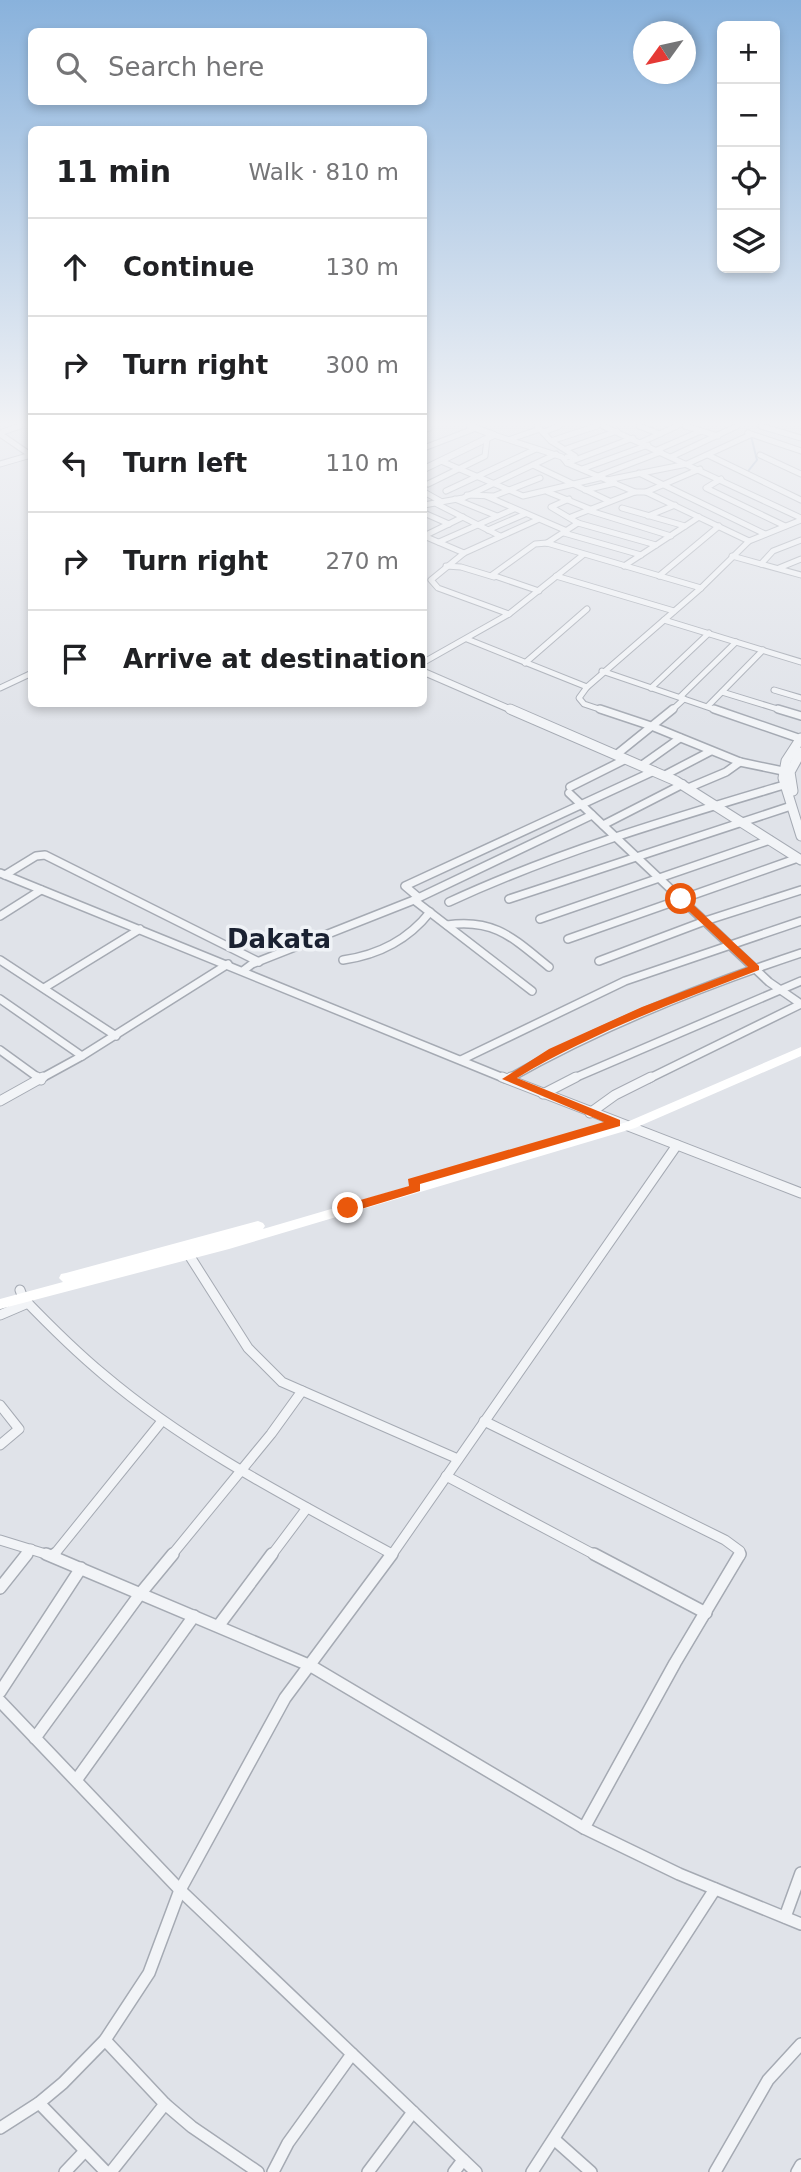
<!DOCTYPE html>
<meta charset="utf-8">
<style>
body{margin:0;font-family:"DejaVu Sans",sans-serif;background:#f6f6f6;color:#202124}
.controls{position:absolute;right:21px;top:21px;display:grid;overflow:hidden;border-radius:10px;box-shadow:0 4px 10px #0003}
.controls button{width:63px;height:63px;display:grid;place-items:center;padding:0;border:0;border-bottom:2px solid #e0e0e0;background:#fff;color:#202124;font:35px sans-serif}
.compass{position:absolute;left:633px;top:21px;width:63px;height:63px;border-radius:50%;background:#fff;box-shadow:0 4px 10px #0003;rotate:237deg}
.stop{position:absolute;width:21px;height:21px;margin:-16px;border:5px solid #ea580c;border-radius:50%;background:#fff}
.stop.end{background:#ea580c;border-color:#fff;box-shadow:0 2px 7px #0008}
.list{margin:0;padding:0;list-style:none}
h2{display:flex;justify-content:space-between;align-items:center;height:91px;margin:0;padding:0 28px;font-size:30px}
h2 small{font-size:23px;font-weight:400;color:#757577}
.list li{display:grid;grid-template-columns:46px 1fr auto;gap:21px;align-items:center;box-sizing:border-box;height:98px;padding:0 28px;border-top:2px solid #e0e0e0}
.list b{display:block;font-size:26px;white-space:nowrap}
.list em{font-size:23px;font-style:normal;color:#757577}
.icon{flex:none;width:38px;height:38px;fill:none;stroke:currentColor;stroke-width:2;stroke-linecap:round;stroke-linejoin:round}
.map{position:relative;flex:none;width:801px;height:2172px;overflow:hidden}
.search{position:absolute;background:#fff;box-shadow:0 4px 10px #0003;left:28px;top:28px;width:399px;height:77px;display:flex;align-items:center;gap:18px;box-sizing:border-box;padding:0 24px;border-radius:10px;color:#757577;font-size:26px}
.panel{position:absolute;background:#fff;box-shadow:0 4px 10px #0003;left:28px;top:126px;width:399px;height:581px;border-radius:10px}
.map>svg:first-child{display:block}
.lines{fill:none;stroke-linecap:round;stroke-linejoin:round}
.stream{stroke:#9aafc9;stroke-width:2}
.minor-far3-casing{stroke:#a5aab3;stroke-width:7}
.minor-far2-casing{stroke:#a5aab3;stroke-width:10}
.minor-far1-casing{stroke:#a5aab3;stroke-width:11}
.minor-casing{stroke:#a5aab3;stroke-width:14}
.tertiary-far1-casing{stroke:#a5aab3;stroke-width:8}
.tertiary-casing{stroke:#a5aab3;stroke-width:11}
.minor-far3{stroke:#f2f4f7;stroke-width:5}
.minor-far2{stroke:#f2f4f7;stroke-width:7}
.minor-far1{stroke:#f2f4f7;stroke-width:9}
.minor{stroke:#f2f4f7;stroke-width:11}
.tertiary-far1{stroke:#f2f4f7;stroke-width:6}
.tertiary{stroke:#f2f4f7;stroke-width:9}
.secondary{fill:#fff;fill-rule:evenodd}
.route{fill:#ea580c}
.labels{text-anchor:middle;dominant-baseline:central;stroke-width:7;stroke-linejoin:round;paint-order:stroke}
.district-label{font-size:26px;font-weight:bold;fill:#1a2131;stroke:#eff2f6}
</style>
<div class="map">
<svg width="801" height="2172" viewBox="0 0 801 2172">
<rect width="100%" height="100%" fill="#e0e3e9"/>
<g class="lines">
<path class="stream" d="M749 470 757 460 751 436"/>
<defs>
<g id="minor-far3">
<path d="M537 426 551 441 575 456 567 457"/>
<path d="M603 426 801 518"/>
<path d="M639 426 660 434"/>
<path d="M685 426 718 436"/>
<path d="M761 426 801 438"/>
<path d="M424 430 429 428 427 426"/>
<path d="M544 432 559 426"/>
<path d="M0 433 20 426"/>
<path d="M748 433 801 451"/>
<path d="M0 434 32 456"/>
<path d="M494 435 562 457 567 463 635 492"/>
<path d="M511 439 540 429"/>
<path d="M551 441 597 426"/>
<path d="M642 442 677 426"/>
<path d="M424 448 476 428"/>
<path d="M566 449 617 431"/>
<path d="M657 450 701 431"/>
<path d="M708 455 801 500"/>
<path d="M760 455 801 474"/>
<path d="M671 457 737 426"/>
<path d="M441 461 523 496 603 477"/>
<path d="M567 463 633 438"/>
<path d="M0 464 31 455"/>
<path d="M533 465 609 501"/>
<path d="M582 469 648 445"/>
<path d="M639 473 765 534"/>
<path d="M598 476 661 452"/>
<path d="M721 479 706 488 785 526"/>
<path d="M607 480 687 464 750 435 748 433"/>
<path d="M428 484 485 456 487 439"/>
<path d="M585 490 615 483"/>
<path d="M446 491 536 449"/>
<path d="M424 492 442 502"/>
<path d="M548 492 590 509"/>
<path d="M646 492 700 469"/>
<path d="M467 495 494 496 540 478"/>
<path d="M486 496 567 531"/>
<path d="M455 499 497 516"/>
<path d="M437 504 500 536"/>
<path d="M424 505 463 498 556 454"/>
<path d="M622 508 685 526"/>
<path d="M587 510 671 536"/>
<path d="M424 513 449 524"/>
<path d="M648 516 675 505"/>
<path d="M571 517 635 492H646L749 541"/>
<path d="M578 523 656 545"/>
<path d="M488 530 525 514"/>
<path d="M564 533 641 555"/>
<path d="M424 536 464 553"/>
<path d="M424 536 463 517"/>
<path d="M439 542 514 509"/>
<path d="M547 543 578 523 551 507 569 499"/>
<path d="M732 556 801 575"/>
<path d="M761 564 773 551 801 540"/>
<path d="M446 566 461 567 494 577"/>
<path d="M624 566 699 517"/>
<path d="M779 568 801 559"/>
<path d="M556 576 674 611"/>
<path d="M659 576 719 526"/>
<path d="M539 591 492 575 535 544 547 543 701 588"/>
<path d="M509 614 583 555"/>
<path d="M664 620 801 662"/>
<path d="M467 639 587 687 701 588 749 541 801 520"/>
<path d="M424 662 509 614 438 588 431 580 464 553 537 520"/>
<path d="M525 663 587 609"/>
<path d="M602 671 719 711"/>
<path d="M587 687 579 698 584 704 605 711"/>
<path d="M0 688 32 673"/>
<path d="M651 688 709 633"/>
<path d="M774 690 801 698"/>
<path d="M722 692 784 711"/>
<path d="M680 697 736 642"/>
<path d="M708 706 763 650"/>
<path d="M671 711 684 699"/>
</g>
<g id="minor-far2">
<path d="M600 709 654 727 740 762 783 771"/>
<path d="M714 709 801 739"/>
<path d="M778 709 801 716"/>
<path d="M616 755 673 709"/>
<path d="M642 765 680 738"/>
<path d="M665 775 711 751"/>
<path d="M570 787 626 759"/>
<path d="M688 788 726 772 740 762"/>
<path d="M569 793 769 982 801 1004"/>
<path d="M603 825 683 784"/>
<path d="M0 873 506 1079"/>
<path d="M5 875 36 856 45 855 259 962"/>
<path d="M418 897 405 886 654 771"/>
<path d="M509 899 791 806"/>
<path d="M414 900 532 991"/>
<path d="M449 902C557 852 670 819 784 785"/>
<path d="M0 916 41 890"/>
<path d="M540 919 770 840"/>
<path d="M447 925C495 918 514 939 549 967"/>
<path d="M568 939 798 858"/>
<path d="M0 960 116 1036"/>
<path d="M343 960C378 955 408 940 430 912"/>
<path d="M599 961 705 921 801 890"/>
<path d="M244 970 252 964 414 900 592 815"/>
<path d="M44 988 140 929"/>
<path d="M0 999 82 1056"/>
<path d="M0 1050 40 1079"/>
<path d="M461 1060 625 981 801 921"/>
<path d="M40 1079 82 1056 228 964"/>
<path d="M508 1079C601 1026 699 987 801 953"/>
<path d="M572 1079 801 981"/>
<path d="M648 1079 801 1004"/>
</g>
<g id="minor-far1">
<path d="M37 1077 41 1080"/>
<path d="M502 1077 801 1193"/>
<path d="M508 1079 511 1077"/>
<path d="M543 1094 576 1077"/>
<path d="M0 1101 43 1077"/>
<path d="M590 1113 615 1095 651 1077"/>
<path d="M189 1255 248 1348 282 1382 458 1459"/>
<path d="M20 1290 23 1298C49 1325 75 1351 104 1375 190 1448 293 1500 392 1554"/>
<path d="M0 1315 28 1303"/>
<path d="M0 1405 19 1429 0 1445"/>
<path d="M484 1421 725 1540 740 1551V1556"/>
<path d="M446 1476 597 1556"/>
<path d="M0 1540 52 1556"/>
<path d="M26 1556 31 1549"/>
<path d="M53 1556 162 1421"/>
<path d="M171 1556 271 1434 302 1391"/>
<path d="M271 1556 307 1508"/>
<path d="M391 1556 677 1145"/>
</g>
<g id="minor">
<path d="M46 1554 311 1666 584 1828 679 1874 801 1924"/>
<path d="M594 1554 706 1613"/>
<path d="M53 1556 55 1554"/>
<path d="M0 1588 27 1554"/>
<path d="M219 1625 272 1554"/>
<path d="M0 1692 81 1568"/>
<path d="M0 1701 180 1890 476 2172"/>
<path d="M35 1738 140 1594 173 1554"/>
<path d="M77 1779 194 1616"/>
<path d="M584 1828 675 1663 740 1554"/>
<path d="M785 1917 801 1873"/>
<path d="M105 2040 165 2104 192 2127 258 2172"/>
<path d="M39 2103 106 2172"/>
<path d="M0 2128 39 2103 63 2083 105 2040 149 1973 180 1890 285 1698 392 1554"/>
<path d="M555 2140 591 2172"/>
<path d="M65 2172 85 2151"/>
<path d="M111 2172 165 2104"/>
<path d="M273 2172 288 2143 352 2054"/>
<path d="M368 2172 413 2112"/>
<path d="M454 2172 463 2160"/>
<path d="M532 2172 715 1889"/>
<path d="M715 2172 768 2080 801 2044"/>
<path d="M797 2172 801 2165"/>
</g>
<g id="tertiary-far1">
<path d="M424 469 494 435 470 426"/>
<path d="M424 672 514 711"/>
</g>
<g id="tertiary">
<path d="M510 709 676 781 801 860"/>
<path d="M801 738 786 761 783 778 801 836"/>
<path d="M793 791 790 772 801 752"/>
</g>
</defs>
<use href="#minor-far3" class="minor-far3-casing"/>
<use href="#minor-far2" class="minor-far2-casing"/>
<use href="#minor-far1" class="minor-far1-casing"/>
<use href="#minor" class="minor-casing"/>
<use href="#tertiary-far1" class="tertiary-far1-casing"/>
<use href="#tertiary" class="tertiary-casing"/>
<use href="#minor-far3" class="minor-far3"/>
<use href="#minor-far2" class="minor-far2"/>
<use href="#minor-far1" class="minor-far1"/>
<use href="#minor" class="minor"/>
<use href="#tertiary-far1" class="tertiary-far1"/>
<use href="#tertiary" class="tertiary"/>
<path class="secondary" d="M801 1047V1056L635 1128 229 1249 0 1309V1299L63 1282 59 1278 61 1274 66 1273 258 1221 263 1223 265 1226 263 1229 627 1122Z"/>
</g>
<linearGradient id="sky" x2="0" y2="1"><stop stop-color="#89b2dc"/><stop offset="0.58" stop-color="#f1f2f5"/><stop offset="1" stop-color="#f1f2f5" stop-opacity="0"/></linearGradient>
<rect width="801" height="730" fill="url(#sky)"/>
<path class="route" d="M678 897H685L759 966V970C676 1002 593 1032 517 1078L620 1120V1126L420 1184V1191L348 1213 343 1211V1205L409 1186 408 1179 604 1122 502 1079 549 1049 642 1007 748 967 678 901Z"/>
<g class="labels">
<g class="district-label">
<text x="279" y="939">Dakata</text>
</g>
</g>
</svg>
<div class="controls">
<button>+</button>
<button>−</button>
<button><svg class="icon" aria-label="locate" viewBox="0 0 24 24"><circle cx="12" cy="12" r="6"/><path d="M12 2v4M12 18v4M2 12h4M18 12h4"/></svg></button>
<button><svg class="icon" aria-label="layers" viewBox="0 0 24 24"><path d="M12 4l9 5-9 5-9-5zM3 14l9 5 9-5"/></svg></button>
</div>
<svg class="compass" viewBox="-18 -18 36 36"><path d="M0-13l5 13h-10z" fill="#e53935"/><path d="M0 13l5-13h-10z" fill="#757577"/></svg>
<div class="stop" style="left:681px;top:899px"></div>
<div class="stop end" style="left:348px;top:1208px"></div>
<div class="search"><svg class="icon" aria-label="search" viewBox="0 0 24 24"><circle cx="10" cy="10" r="6"/><path d="M15 15l6 6"/></svg>Search here</div>
<section class="panel">
<h2>11 min<small>Walk · 810 m</small></h2>
<ul class="list">
<li><svg class="icon" aria-label="ahead" viewBox="0 0 24 24"><path d="M12 20V5M6 11l6-6 6 6"/></svg><div><b>Continue</b></div><em>130 m</em></li>
<li><svg class="icon" aria-label="right" viewBox="0 0 24 24"><path d="M7 20v-9h11M14 6l5 5-5 5"/></svg><div><b>Turn right</b></div><em>300 m</em></li>
<li><svg class="icon" aria-label="left" viewBox="0 0 24 24"><path d="M17 20v-9H6M10 6l-5 5 5 5"/></svg><div><b>Turn left</b></div><em>110 m</em></li>
<li><svg class="icon" aria-label="right" viewBox="0 0 24 24"><path d="M7 20v-9h11M14 6l5 5-5 5"/></svg><div><b>Turn right</b></div><em>270 m</em></li>
<li><svg class="icon" aria-label="arrive" viewBox="0 0 24 24"><path d="M6 21V4h12l-3 4 3 4H6"/></svg><div><b>Arrive at destination</b></div></li>
</ul>
</section>
</div>
